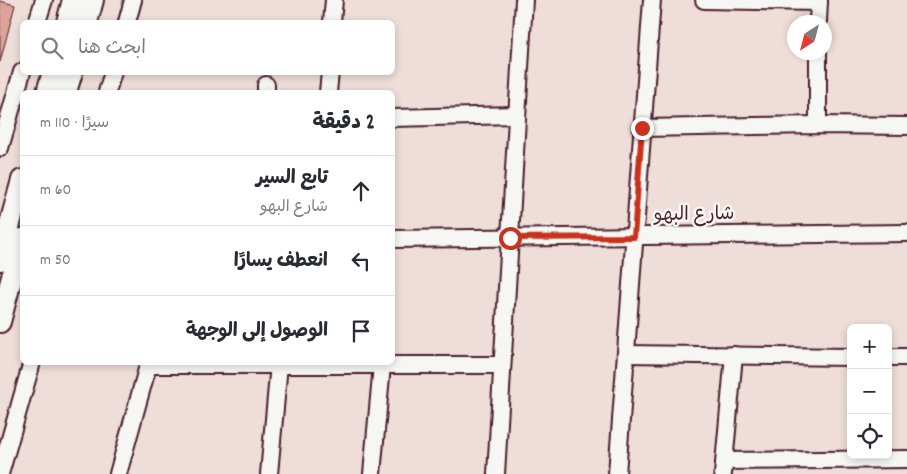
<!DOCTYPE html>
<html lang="ar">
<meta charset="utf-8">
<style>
body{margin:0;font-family:Dekko,"Playpen Sans Arabic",sans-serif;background:#f7f7f7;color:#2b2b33;direction:rtl}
.controls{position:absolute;right:15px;bottom:15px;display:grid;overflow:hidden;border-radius:8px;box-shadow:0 2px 8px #0003}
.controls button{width:45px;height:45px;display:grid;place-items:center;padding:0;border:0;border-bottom:1px solid #e1e1e2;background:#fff;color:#2b2b33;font:25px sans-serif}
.compass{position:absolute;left:787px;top:15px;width:45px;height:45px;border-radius:50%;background:#fff;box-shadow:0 2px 8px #0003;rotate:216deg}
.stop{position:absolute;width:15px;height:15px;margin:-11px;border:4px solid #c8321e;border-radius:50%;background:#fff}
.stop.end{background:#c8321e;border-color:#fff;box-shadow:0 1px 5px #0008}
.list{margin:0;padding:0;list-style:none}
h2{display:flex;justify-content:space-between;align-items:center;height:65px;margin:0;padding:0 20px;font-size:21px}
h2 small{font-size:16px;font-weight:400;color:#7c7c81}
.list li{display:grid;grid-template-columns:32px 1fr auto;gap:15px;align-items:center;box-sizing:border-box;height:70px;padding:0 20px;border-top:1px solid #e1e1e2}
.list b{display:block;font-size:19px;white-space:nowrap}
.list p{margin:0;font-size:16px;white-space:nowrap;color:#7c7c81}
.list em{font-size:16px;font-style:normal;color:#7c7c81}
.icon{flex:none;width:28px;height:28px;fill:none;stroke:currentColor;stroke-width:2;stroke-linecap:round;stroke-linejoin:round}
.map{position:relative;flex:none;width:907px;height:474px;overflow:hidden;direction:ltr}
.search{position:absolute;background:#fff;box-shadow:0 2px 8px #0003;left:20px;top:20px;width:375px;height:55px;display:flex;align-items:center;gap:12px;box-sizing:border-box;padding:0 18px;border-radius:8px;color:#7c7c81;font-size:19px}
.panel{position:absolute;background:#fff;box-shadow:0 2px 8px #0003;left:20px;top:90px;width:375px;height:275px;border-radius:8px;direction:rtl}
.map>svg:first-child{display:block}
.building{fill:#dda39a;stroke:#4a1f2b}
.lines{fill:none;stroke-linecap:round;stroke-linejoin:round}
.minor-casing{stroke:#4a1f2b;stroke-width:20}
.major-casing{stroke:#4a1f2b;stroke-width:24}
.minor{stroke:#f6f6f2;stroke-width:16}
.major{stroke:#f6f6f2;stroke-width:20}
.route{stroke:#c8321e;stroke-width:6}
.labels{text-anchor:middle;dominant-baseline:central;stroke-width:5;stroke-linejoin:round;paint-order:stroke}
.street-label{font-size:19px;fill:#4a1f2b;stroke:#f6f6f2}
</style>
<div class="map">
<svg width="907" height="474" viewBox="0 0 907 474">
<rect width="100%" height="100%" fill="#eeddd8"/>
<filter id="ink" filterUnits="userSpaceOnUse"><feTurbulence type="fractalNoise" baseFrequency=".02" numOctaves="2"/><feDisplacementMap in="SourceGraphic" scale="10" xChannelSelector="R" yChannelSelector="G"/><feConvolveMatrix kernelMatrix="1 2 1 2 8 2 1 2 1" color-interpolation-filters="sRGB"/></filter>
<g filter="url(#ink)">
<path class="building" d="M0 1 15 5 0 62Z"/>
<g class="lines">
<defs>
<g id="minor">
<path d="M704 0 819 2"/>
<path d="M37 22 44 0"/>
<path d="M127 22 133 0"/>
<path d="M332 22 334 0"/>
<path d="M818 22 819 0"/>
<path d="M107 92 113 72"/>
<path d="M266 92V85"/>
<path d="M328 92 330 72"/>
<path d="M392 118 517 115"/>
<path d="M818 125V52"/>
<path d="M642 128 818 125 907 126"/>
<path d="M0 148 22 72"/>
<path d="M392 239 907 233"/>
<path d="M626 354 851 357"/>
<path d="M888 357H907"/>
<path d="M148 365H502"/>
<path d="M725 461 907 459"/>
<path d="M0 474 32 362"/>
<path d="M118 474 149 362"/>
<path d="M269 474 279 364"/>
<path d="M372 474 382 365"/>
<path d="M496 474 524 0"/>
<path d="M617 474 652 0"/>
<path d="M723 474 734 355"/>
</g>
<g id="major">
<path d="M67 22 73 0"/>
<path d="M87 22 93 0"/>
<path d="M47 92 53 72"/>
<path d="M66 92 72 72"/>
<path d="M0 260 22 180"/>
<path d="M0 322 22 239"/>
</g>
</defs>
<use href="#minor" class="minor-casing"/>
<use href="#major" class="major-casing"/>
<use href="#minor" class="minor"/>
<use href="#major" class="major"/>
</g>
</g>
<g class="lines" filter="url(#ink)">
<path class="route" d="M510 238 634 237 642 128"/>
</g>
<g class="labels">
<g class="street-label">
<text transform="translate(694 216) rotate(-1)">شارع البهو</text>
</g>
</g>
</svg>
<div class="controls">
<button>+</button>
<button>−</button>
<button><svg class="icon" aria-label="locate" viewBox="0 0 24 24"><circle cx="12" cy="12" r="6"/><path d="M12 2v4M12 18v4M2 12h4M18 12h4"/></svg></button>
</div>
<svg class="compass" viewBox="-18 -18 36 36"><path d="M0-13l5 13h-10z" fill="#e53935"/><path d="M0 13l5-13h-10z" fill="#7c7c81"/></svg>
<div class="stop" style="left:510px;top:238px"></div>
<div class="stop end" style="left:642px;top:128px"></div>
<div class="search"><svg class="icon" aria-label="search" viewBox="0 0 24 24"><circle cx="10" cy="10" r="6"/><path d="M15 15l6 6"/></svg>ابحث هنا</div>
<section class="panel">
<h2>2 دقيقة<small>سيرًا · 110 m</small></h2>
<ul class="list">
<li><svg class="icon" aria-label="ahead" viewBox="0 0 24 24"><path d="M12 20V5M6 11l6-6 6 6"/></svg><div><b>تابع السير</b><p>شارع البهو</p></div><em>60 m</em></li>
<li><svg class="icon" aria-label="left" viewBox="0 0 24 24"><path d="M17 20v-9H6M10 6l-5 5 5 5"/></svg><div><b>انعطف يسارًا</b></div><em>50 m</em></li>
<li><svg class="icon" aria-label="arrive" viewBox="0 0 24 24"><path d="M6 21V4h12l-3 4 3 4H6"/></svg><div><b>الوصول إلى الوجهة</b></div></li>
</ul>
</section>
</div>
